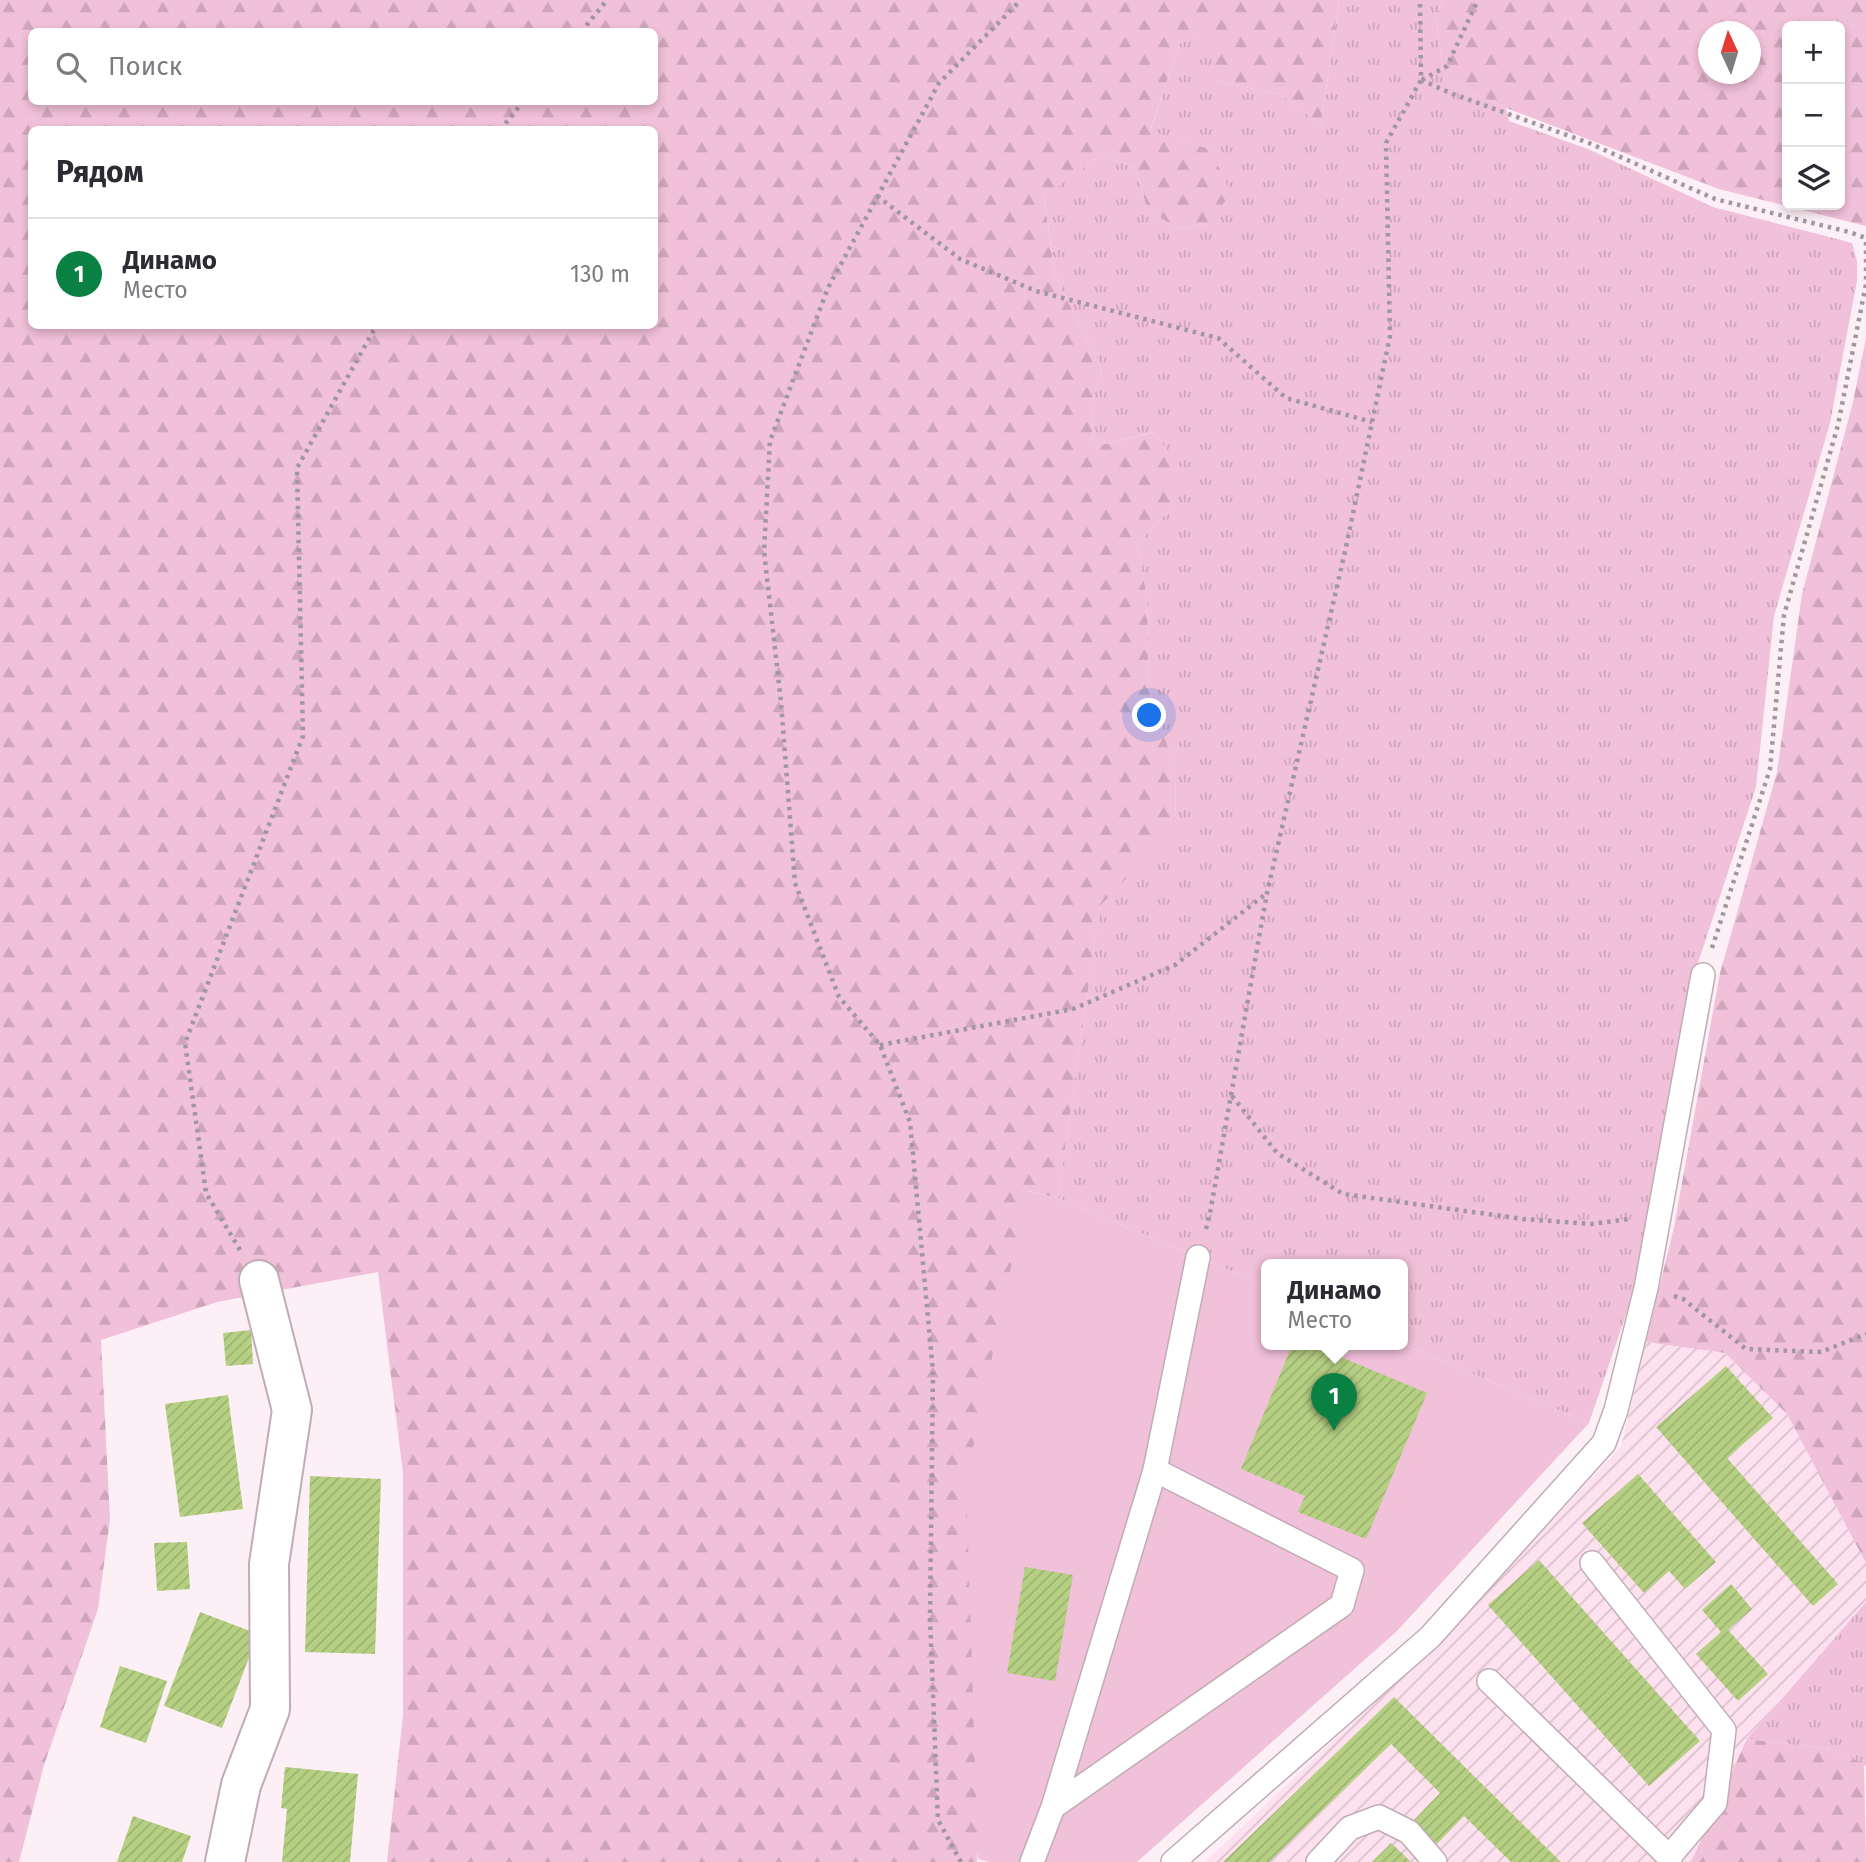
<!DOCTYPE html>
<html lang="ru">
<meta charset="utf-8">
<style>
body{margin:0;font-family:"Fira Sans",sans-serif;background:#f7f7f7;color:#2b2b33}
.controls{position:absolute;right:21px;top:21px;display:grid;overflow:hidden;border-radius:10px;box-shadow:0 4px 10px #0003}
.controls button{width:63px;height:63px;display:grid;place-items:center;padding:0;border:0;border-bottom:2px solid #e1e1e2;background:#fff;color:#2b2b33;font:35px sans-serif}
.compass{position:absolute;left:1698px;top:21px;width:63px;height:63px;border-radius:50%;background:#fff;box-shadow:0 4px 10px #0003;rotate:356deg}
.you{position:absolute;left:1150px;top:716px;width:24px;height:24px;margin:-18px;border:5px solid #fff;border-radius:50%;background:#1a73e8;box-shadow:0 0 0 10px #1a73e833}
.badge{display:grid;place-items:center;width:46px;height:46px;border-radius:50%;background:#0b8043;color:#fff;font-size:23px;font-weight:700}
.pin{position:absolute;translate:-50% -58px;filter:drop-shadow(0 2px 4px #0008)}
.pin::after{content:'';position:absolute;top:37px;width:24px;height:21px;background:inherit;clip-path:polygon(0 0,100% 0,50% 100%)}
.popup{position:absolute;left:1261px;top:1259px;width:147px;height:91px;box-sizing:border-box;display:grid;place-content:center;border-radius:10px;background:#fff;filter:drop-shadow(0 2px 5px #0005);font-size:23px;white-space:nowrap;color:#7c7c81}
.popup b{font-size:26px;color:#2b2b33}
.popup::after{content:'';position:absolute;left:50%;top:100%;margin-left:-14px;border:14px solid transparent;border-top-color:#fff}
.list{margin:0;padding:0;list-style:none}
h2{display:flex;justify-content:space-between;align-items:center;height:91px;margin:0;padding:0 28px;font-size:30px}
h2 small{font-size:23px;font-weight:400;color:#7c7c81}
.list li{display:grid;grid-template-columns:46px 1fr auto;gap:21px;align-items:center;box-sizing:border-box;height:112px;padding:0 28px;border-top:2px solid #e1e1e2}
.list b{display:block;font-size:26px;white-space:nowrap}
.list p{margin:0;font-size:23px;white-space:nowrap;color:#7c7c81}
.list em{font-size:23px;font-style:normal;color:#7c7c81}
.icon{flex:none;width:38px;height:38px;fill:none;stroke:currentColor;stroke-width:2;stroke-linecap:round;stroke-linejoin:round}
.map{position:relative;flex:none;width:1866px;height:1862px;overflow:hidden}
.search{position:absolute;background:#fff;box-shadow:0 4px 10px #0003;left:28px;top:28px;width:630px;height:77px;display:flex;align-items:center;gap:18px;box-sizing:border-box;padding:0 24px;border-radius:10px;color:#7c7c81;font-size:26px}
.panel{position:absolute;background:#fff;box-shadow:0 4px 10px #0003;left:28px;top:126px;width:630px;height:203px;border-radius:10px}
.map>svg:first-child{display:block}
.industrial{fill:url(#industrial-furrows)}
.grass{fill:url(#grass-tufts)}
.forest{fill:url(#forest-firs);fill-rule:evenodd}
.pitch{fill:#f1c0d9}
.building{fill:url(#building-hatch)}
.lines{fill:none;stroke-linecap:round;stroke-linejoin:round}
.lane-casing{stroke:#c1acb6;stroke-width:26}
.street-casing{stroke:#c1acb6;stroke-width:42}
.path{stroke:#a2979d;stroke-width:4.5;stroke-dasharray:3.5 5;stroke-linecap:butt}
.lane{stroke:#fff;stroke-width:23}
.street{stroke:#fff;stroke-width:38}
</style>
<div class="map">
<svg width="1866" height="1862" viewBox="0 0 1866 1862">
<defs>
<pattern id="industrial-furrows" width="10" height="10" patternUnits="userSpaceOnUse" patternTransform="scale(1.75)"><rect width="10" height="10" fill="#fee1ef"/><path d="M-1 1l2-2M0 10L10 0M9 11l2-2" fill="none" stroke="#dac1cd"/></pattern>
<pattern id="grass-tufts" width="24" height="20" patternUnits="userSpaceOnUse" patternTransform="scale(1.75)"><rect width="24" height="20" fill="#f1c0d9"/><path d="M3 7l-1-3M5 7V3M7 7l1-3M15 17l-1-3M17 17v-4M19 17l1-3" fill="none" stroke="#cfa5ba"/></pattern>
<pattern id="forest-firs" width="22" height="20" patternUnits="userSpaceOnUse" patternTransform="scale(1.75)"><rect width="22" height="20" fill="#f1c0d9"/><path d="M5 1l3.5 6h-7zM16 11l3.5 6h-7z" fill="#cfa5ba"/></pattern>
<pattern id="building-hatch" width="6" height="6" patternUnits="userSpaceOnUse" patternTransform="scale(1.75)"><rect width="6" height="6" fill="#b6d083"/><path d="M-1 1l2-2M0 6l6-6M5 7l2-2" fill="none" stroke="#9db371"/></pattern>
</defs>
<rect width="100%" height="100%" fill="#fdeff6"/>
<path class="industrial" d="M1646 1342 1725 1353 1787 1414 1866 1563V1602L1747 1739 1691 1862H1205L1440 1640 1621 1447Z"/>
<g class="grass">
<path d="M1339 0H1442L1436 17 1444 80 1506 108 1509 121 1588 149 1713 207 1852 243 1857 261V281L1830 423 1774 616 1756 787 1695 972 1651 1217 1630 1303 1589 1423 1402 1344V1265H1266V1286L1058 1198 1100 905 1175 826 1176 772 1149 688 1147 597 1137 544 1170 510 1154 432 1093 447 1092 403 1102 370 1055 276 1044 196 1101 155 1135 168 1147 208 1177 229 1208 224 1210 149 1150 132 1180 43 1215 33V81L1280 94 1321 125Z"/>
<path d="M1866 1602V1766L1832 1749 1747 1739Z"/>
</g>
<g class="forest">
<path d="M0 0H1339L1321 125 1280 94 1215 81V34L1180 43 1150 131 1210 149 1231 193 1208 224 1177 229 1147 208 1135 168 1101 155 1044 197 1055 276 1102 370 1092 403 1093 447 1155 432 1177 464 1170 510 1137 544 1147 597 1149 688 1176 772 1175 827 1100 906 1058 1198 1028 1191 977 1862H387L403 1715V1473L378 1272 217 1302 101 1340 110 1519 98 1609 44 1765 19 1862H0ZM32 32H654V102H32ZM32 130H654V326H32Z"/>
<path d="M1442 0H1866V226L1719 189 1506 108 1444 80 1436 17ZM1840 26V205H1787V26ZM1708 32H1750V74H1708Z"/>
<path d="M1866 338V1563L1787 1414 1725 1353 1646 1342 1674 1227 1720 973 1777 772 1802 594 1853 402Z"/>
<path d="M1747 1739 1832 1749 1864 1764 1866 1862H1691Z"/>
</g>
<path class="pitch" d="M1027 1191 1058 1198 1266 1286V1345L1402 1344 1589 1423 1397 1631 1137 1862H989L978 1859 966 1481Z"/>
<g class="building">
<path d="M251 1330 253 1364 226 1366 223 1333Z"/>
<path d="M1292 1345H1312L1427 1393 1366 1539 1298 1512 1305 1496 1241 1469Z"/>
<path d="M1726 1366 1773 1418 1727 1458 1838 1584 1813 1606 1656 1427Z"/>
<path d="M228 1395 243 1509 180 1517 165 1404Z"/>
<path d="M1638 1474 1716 1562 1685 1589 1669 1571 1644 1593 1582 1523Z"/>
<path d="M310 1476 381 1479 375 1654 305 1652Z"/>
<path d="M187 1542 190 1589 157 1591 154 1543Z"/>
<path d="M1539 1560 1700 1741 1649 1786 1488 1605Z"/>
<path d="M1025 1567 1073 1575 1055 1681 1007 1673Z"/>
<path d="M1731 1584 1752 1609 1728 1630 1768 1674 1738 1701 1696 1654 1721 1632 1702 1610Z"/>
<path d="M200 1612 258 1634 222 1728 164 1706Z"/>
<path d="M120 1666 167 1681 146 1743 100 1727Z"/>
<path d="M1394 1697 1561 1862H1511L1464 1816 1437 1844 1413 1821 1440 1793 1391 1744 1269 1862H1223Z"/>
<path d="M285 1767 358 1774 350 1862H282L287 1809 281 1808Z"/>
<path d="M133 1816 191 1836 182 1862H117Z"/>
<path d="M1391 1843 1411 1862H1372Z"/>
</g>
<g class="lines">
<defs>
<g id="lane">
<path d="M1155 1470 1198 1257"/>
<path d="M1592 1563 1724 1730 1715 1803 1669 1857"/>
<path d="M1489 1681 1669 1857 1670 1862"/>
<path d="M1032 1862 1053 1807 1155 1470 1352 1570 1342 1605 1053 1807"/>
<path d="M1173 1862 1430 1637 1604 1443 1616 1410 1646 1288 1703 975"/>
<path d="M1318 1862 1350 1828 1379 1817 1409 1832 1435 1862"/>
</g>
<path id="street" d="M225 1862 241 1785 270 1709 269 1564 292 1410 259 1280"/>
</defs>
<use href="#lane" class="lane-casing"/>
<use href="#street" class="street-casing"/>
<g class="path">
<path d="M581 32 607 0"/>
<path d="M1421 80 1453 94 1589 143 1715 199 1849 232 1866 238"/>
<path d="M1422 80 1447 66 1478 0"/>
<path d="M500 130 523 102"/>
<path d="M877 196 960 259 1036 291 1218 338 1286 398 1372 422"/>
<path d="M1712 948 1770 769 1784 615 1838 425 1866 284V237"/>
<path d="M880 1045 1073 1009 1175 965 1267 893"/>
<path d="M1232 1096 1277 1153 1343 1194 1523 1219 1591 1224 1629 1219"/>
<path d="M1206 1229 1210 1213 1267 893 1346 547 1390 336 1386 143 1421 80 1420 0"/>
<path d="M240 1250 206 1193 185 1043 303 736 297 468 376 326"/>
<path d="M1674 1296 1683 1299 1746 1349 1821 1352 1866 1334"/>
<path d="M961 1862 938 1820 930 1617 933 1372 910 1122 880 1045 839 997 795 883 781 702 764 551 770 441 828 288 939 83 1021 0"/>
</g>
<use href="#lane" class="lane"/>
<use href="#street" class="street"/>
</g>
</svg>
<div class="controls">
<button>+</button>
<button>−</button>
<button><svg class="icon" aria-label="layers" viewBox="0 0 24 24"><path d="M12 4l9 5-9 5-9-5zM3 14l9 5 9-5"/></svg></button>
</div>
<svg class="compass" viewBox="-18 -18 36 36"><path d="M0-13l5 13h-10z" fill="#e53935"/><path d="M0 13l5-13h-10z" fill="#7c7c81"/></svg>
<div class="you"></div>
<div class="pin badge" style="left:1334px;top:1431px">1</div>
<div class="popup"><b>Динамо</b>Место</div>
<div class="search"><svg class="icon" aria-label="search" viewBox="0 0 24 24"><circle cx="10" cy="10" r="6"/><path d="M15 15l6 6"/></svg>Поиск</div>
<section class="panel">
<h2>Рядом<small></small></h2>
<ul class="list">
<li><span class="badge">1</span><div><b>Динамо</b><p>Место</p></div><em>130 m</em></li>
</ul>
</section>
</div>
